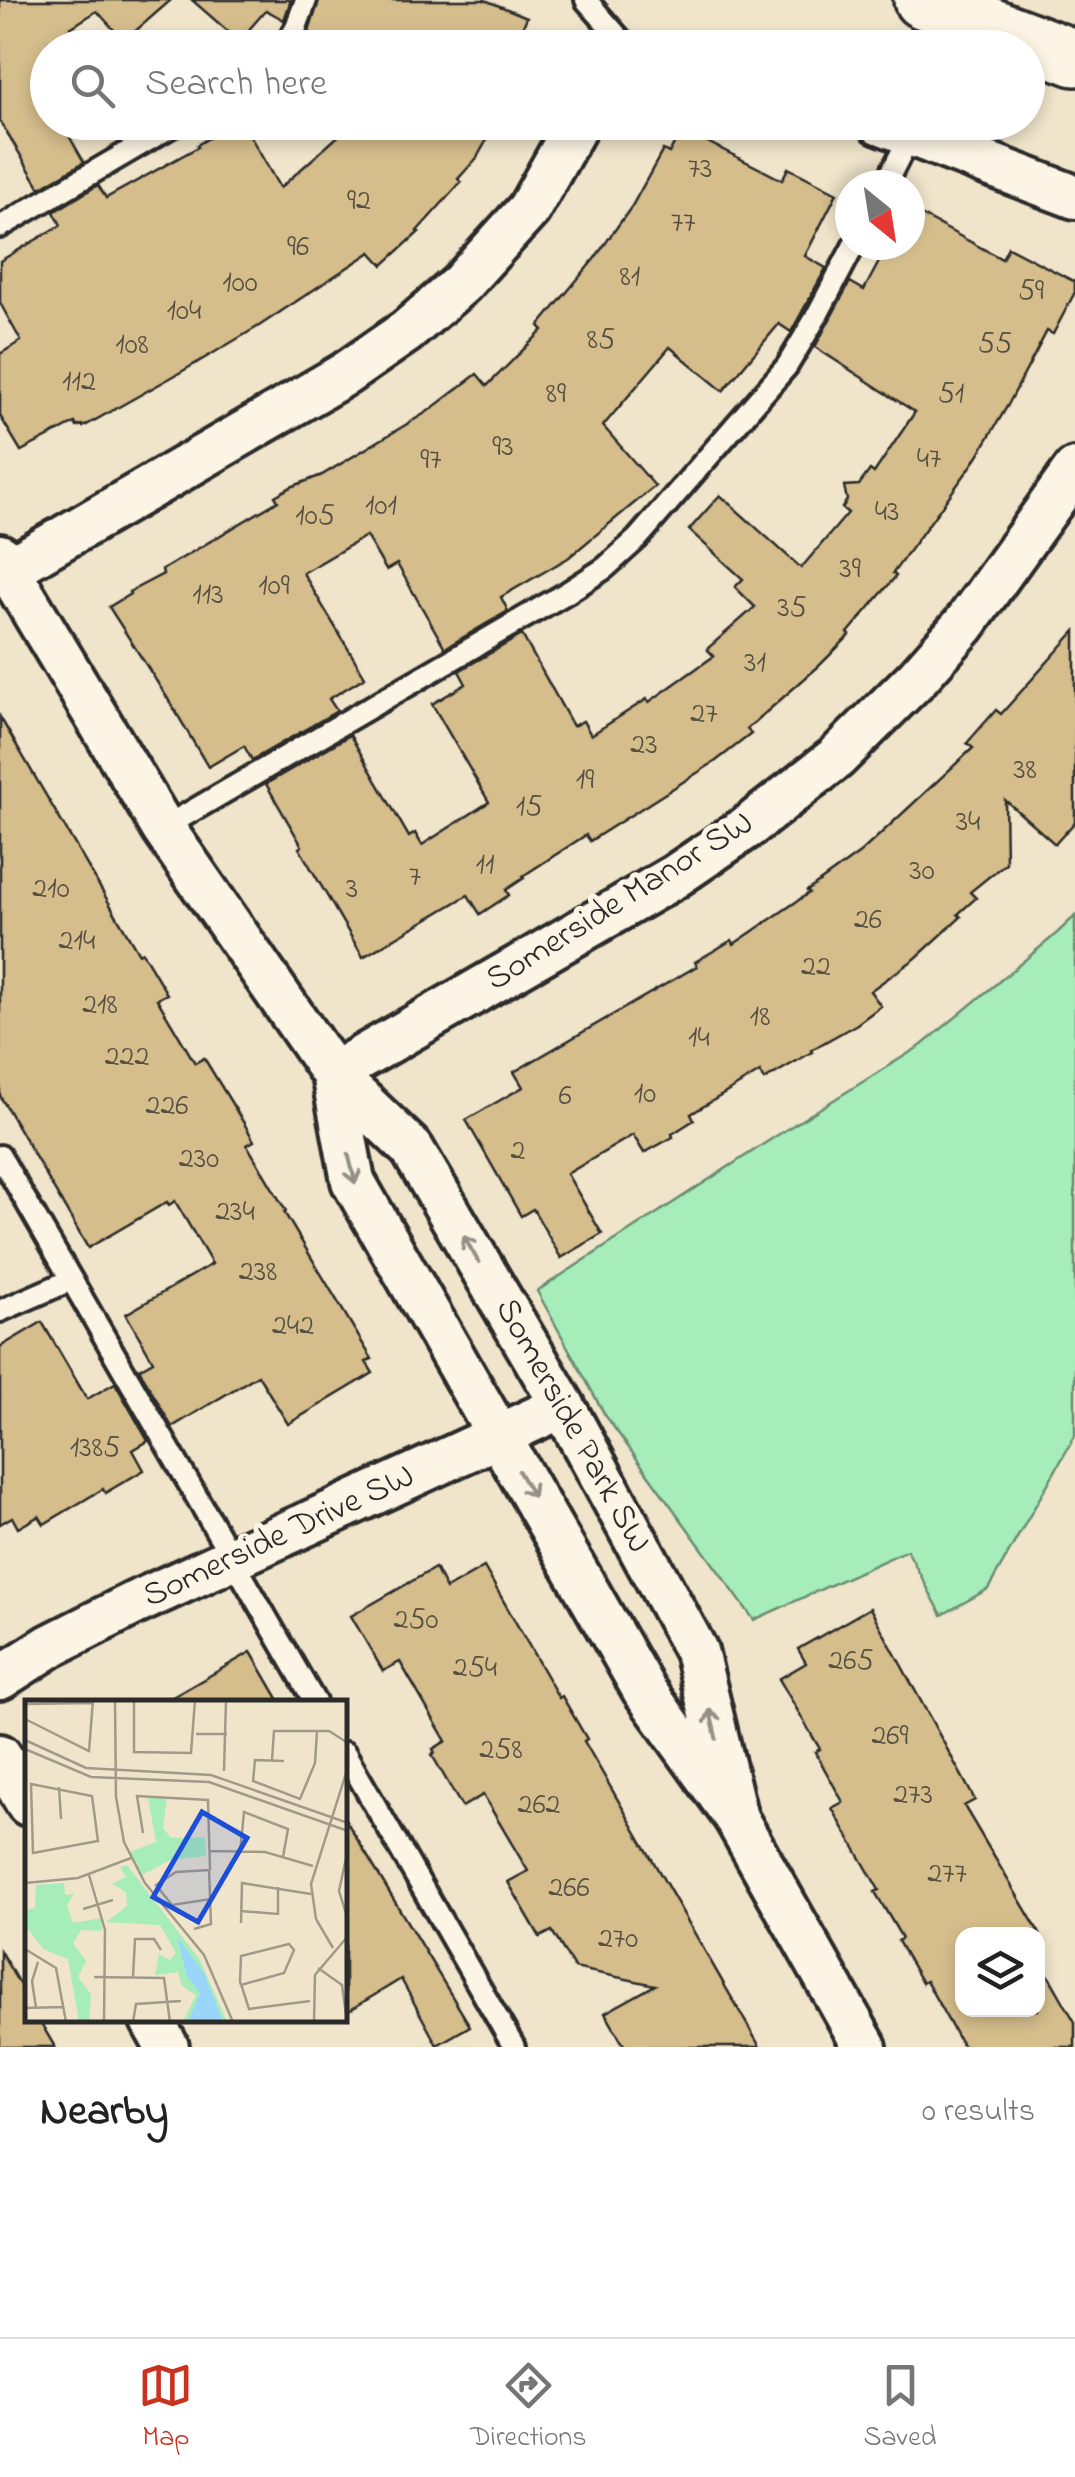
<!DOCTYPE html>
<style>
body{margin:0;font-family:"Indie Flower",sans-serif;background:#f6f6f6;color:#222}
.controls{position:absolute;right:30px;bottom:30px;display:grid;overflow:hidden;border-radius:20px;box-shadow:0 5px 15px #0003}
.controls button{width:90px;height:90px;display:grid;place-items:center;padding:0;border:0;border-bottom:2px solid #e0e0e0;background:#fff;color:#222;font:50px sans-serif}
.compass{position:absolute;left:835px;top:170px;width:90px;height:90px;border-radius:50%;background:#fff;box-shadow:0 5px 15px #0003;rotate:150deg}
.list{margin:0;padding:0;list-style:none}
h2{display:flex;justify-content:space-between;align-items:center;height:130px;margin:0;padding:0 40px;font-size:42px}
h2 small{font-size:32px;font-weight:400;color:#767676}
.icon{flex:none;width:55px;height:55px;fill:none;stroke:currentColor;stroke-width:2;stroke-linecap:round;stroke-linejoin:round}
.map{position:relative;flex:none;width:1075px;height:2047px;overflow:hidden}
.search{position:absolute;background:#fff;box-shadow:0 5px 15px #0003;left:30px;right:30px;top:30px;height:110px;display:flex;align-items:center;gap:25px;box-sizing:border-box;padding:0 35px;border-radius:55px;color:#767676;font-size:38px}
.sheet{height:290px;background:#fff}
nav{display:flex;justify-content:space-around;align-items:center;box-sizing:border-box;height:140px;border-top:2px solid #e0e0e0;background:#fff;font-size:28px;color:#767676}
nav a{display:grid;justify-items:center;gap:5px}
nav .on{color:#c8321e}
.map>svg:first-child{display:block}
.green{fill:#a6edba;stroke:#688c72;stroke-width:2.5}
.building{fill:#d5bd8c;stroke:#2b2b2b;stroke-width:2.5}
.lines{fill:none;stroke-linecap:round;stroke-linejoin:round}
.service-casing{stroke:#2b2b2b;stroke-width:28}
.minor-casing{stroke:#2b2b2b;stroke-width:50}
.secondary-casing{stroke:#2b2b2b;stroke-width:62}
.service{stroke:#fcf5e5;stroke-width:20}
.minor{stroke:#fcf5e5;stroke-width:42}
.secondary{stroke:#fcf5e5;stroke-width:55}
.oneway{stroke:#949088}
.labels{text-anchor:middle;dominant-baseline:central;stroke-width:10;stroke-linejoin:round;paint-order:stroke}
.number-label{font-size:30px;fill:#565043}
.street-label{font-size:35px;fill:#2b2b2b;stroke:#fcf5e5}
.inset-road{fill:none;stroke:#a19a8a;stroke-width:2.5}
.view{fill:#1d4ed8;fill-opacity:0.15;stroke:#1d4ed8;stroke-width:5}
.inset-edge{fill:none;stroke:#2b2b2b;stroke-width:5}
</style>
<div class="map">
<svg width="1075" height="2047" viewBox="0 0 1075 2047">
<rect width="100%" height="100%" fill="#f0e4ca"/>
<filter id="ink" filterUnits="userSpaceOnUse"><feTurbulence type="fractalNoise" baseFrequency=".01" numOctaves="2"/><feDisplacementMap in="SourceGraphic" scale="20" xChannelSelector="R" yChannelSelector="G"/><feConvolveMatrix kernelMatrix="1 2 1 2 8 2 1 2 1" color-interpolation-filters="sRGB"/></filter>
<g filter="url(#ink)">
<path class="green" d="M1075 916V1436L988 1589 942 1615 907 1550 754 1620 605 1415 537 1291 787 1129 922 1045 1055 935Z"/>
<g class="building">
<path d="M0 0H171L124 41 97 11 48 42V122H61L84 162 40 188 0 121Z"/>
<path d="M192 0H291L284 20 266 10 239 41Z"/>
<path d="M319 0H485L527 17 514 48H337L309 32Z"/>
<path d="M236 122H242L280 188 354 122H497L476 159 458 179 461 182 417 231 419 232 383 265 371 252 259 326 188 368 83 427 82 425 77 427 75 423 21 451 0 416V354L21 341 0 303V261L61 225 54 212 98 185 106 198 198 147 197 145Z"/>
<path d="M682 129 782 180 788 168 837 193 805 256 826 268 791 332 779 324 723 391 670 347 603 426 655 486 568 558 501 597 508 611 445 648 397 564 386 570 366 536 303 573 365 677 329 699 337 711 252 760 244 746 208 767 173 707 109 607 130 594 129 592 163 574 162 570 278 501 275 496 291 487 322 475 427 412 477 374 487 386 543 330 539 326 595 258 632 206 663 150 669 153Z"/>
<path d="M910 209 1002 259 1008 247 1075 282V292L1053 334 1047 331 1008 405 974 462 893 573 896 576 848 633 850 635 819 666 747 729 751 734 716 761 590 841 586 835 523 876 524 878 506 890 509 895 480 914 468 895 363 957 299 848 302 846 266 784 350 735 409 837 415 833 422 845 489 802 432 704 466 684 459 671 522 635 573 726 583 721 591 735 647 699 649 702 714 656 707 649 755 607 735 587 743 579 689 530 720 495 801 568 848 513 842 508 847 500 844 486 859 485 870 470 874 473 915 412 815 347 850 282 864 290 888 245H910Z"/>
<path d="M1075 631V822L1055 844 1005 800 1006 863 970 892 976 898 958 914 961 917 916 958 870 991 881 1006 857 1024 811 1050 812 1052 764 1080 760 1072 691 1114 694 1120 672 1134 673 1137 644 1153 633 1135 567 1174 602 1234 561 1258 533 1209 521 1216 466 1120 523 1087 514 1072 697 966 695 962 732 940 734 944 809 893 807 891 861 852 973 748 967 743 996 710 1001 714Z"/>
<path d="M0 717 139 954 142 952 167 994 157 999 195 1063 204 1058 245 1125 254 1141 247 1145 286 1211 284 1212 372 1359 366 1362 373 1373 288 1424 258 1375 172 1427 139 1369 153 1361 126 1314 212 1264 175 1201 169 1205 167 1202 88 1248 0 1096Z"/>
<path d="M42 1322 87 1399 115 1383 148 1441 133 1450 144 1470 105 1493 103 1489 44 1524 39 1516 18 1528 12 1517 0 1524V1347Z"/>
<path d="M484 1567 559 1698 562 1696 587 1739 584 1741 760 2047H625L605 2013 655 1985 574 1968 552 1931 540 1937 508 1882 528 1871 483 1795 462 1807 432 1755 435 1753 433 1749 446 1741 400 1662 383 1671 351 1616 435 1568 446 1589Z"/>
<path d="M870 1608 975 1800 964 1806 1040 1934H962V2010H1038V1957L1075 2022V2047H963L926 1981 922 1983 898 1941 902 1938 875 1892 879 1890 832 1808 843 1802 815 1752 820 1749 779 1679 806 1663 798 1649Z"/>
<path d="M251 1652 280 1702H164Z"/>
<path d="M345 1819 470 2026 437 2045 401 1979 345 2013Z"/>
<path d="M0 1951 28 1999V2020H39L55 2047H0Z"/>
</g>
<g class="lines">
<defs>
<g id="service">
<path d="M586 0 628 48"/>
<path d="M283 48 295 30 306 0"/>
<path d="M885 185 911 134"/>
<path d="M0 227 179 122"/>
<path d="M163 828 568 592 605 568 637 539 787 366 815 319 854 245"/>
<path d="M0 1156 315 1702"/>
<path d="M0 1311 71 1280"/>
<path d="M345 1753 514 2047"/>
</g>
<g id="minor">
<path d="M879 122 1075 197"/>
<path d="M0 556 163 828 333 1074 412 1149 563 1406 696 1651 736 1818"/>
<path d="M8 570 345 374 407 331 461 284 529 209 578 122"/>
<path d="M333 1074 353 1181 644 1690 736 1818 865 2047"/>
<path d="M333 1074 674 877 749 826 836 758 917 678 964 625 1075 470"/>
<path d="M0 1678 50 1646 133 1604 563 1406"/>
<path d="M0 1756 28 1804"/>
<path d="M152 2020 167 2047"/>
</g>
<path id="secondary" d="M922 0 1075 58"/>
</defs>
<use href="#service" class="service-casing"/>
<use href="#minor" class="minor-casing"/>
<use href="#secondary" class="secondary-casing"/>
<use href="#service" class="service"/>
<use href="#minor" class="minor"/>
<use href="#secondary" class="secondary"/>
</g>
<defs><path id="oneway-shaft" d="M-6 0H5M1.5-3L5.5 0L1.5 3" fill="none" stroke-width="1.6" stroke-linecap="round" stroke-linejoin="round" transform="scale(2.5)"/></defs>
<g class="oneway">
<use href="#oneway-shaft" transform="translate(352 1169) rotate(76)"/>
<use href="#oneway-shaft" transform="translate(471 1249) rotate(-120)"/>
<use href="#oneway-shaft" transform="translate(526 1484) rotate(60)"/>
<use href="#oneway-shaft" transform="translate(713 1724) rotate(-103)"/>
</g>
</g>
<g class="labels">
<g class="number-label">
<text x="700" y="170">73</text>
<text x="359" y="202">92</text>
<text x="683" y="224">77</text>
<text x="298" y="248">96</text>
<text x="630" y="278">81</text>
<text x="240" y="284">100</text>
<text x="1031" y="292">59</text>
<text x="184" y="312">104</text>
<text x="601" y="341">85</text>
<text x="995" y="345">55</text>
<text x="132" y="346">108</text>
<text x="79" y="383">112</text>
<text x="556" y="395">89</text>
<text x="951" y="395">51</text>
<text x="503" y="448">93</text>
<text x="929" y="460">47</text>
<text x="431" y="461">97</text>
<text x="381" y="507">101</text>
<text x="887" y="513">43</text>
<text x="315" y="517">105</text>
<text x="850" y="570">39</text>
<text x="274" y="587">109</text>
<text x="208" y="596">113</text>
<text x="792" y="609">35</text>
<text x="755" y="664">31</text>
<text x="704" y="715">27</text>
<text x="644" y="746">23</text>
<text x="1025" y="771">38</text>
<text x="585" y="781">19</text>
<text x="529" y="808">15</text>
<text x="968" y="823">34</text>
<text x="485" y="866">11</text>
<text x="922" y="872">30</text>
<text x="415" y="878">7</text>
<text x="51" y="890">210</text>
<text x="352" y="890">3</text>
<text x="868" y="921">26</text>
<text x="77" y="942">214</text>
<text x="816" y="968">22</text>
<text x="100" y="1006">218</text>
<text x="760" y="1018">18</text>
<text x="699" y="1039">14</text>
<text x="127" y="1058">222</text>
<text x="645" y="1095">10</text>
<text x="565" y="1097">6</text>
<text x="167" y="1107">226</text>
<text x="518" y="1152">2</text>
<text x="199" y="1160">230</text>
<text x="235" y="1213">234</text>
<text x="258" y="1273">238</text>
<text x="293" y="1327">242</text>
<text x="95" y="1449">1385</text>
<text x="416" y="1621">250</text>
<text x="851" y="1662">265</text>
<text x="475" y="1669">254</text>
<text x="890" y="1737">269</text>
<text x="501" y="1751">258</text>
<text x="913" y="1796">273</text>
<text x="539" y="1806">262</text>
<text x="947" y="1875">277</text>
<text x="569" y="1889">266</text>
<text x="618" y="1940">270</text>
</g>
<g class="street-label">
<text transform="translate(620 902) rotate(-32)">Somerside Manor SW</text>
<text transform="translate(572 1426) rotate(61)">Somerside Park SW</text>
<text transform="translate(279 1537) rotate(-25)">Somerside Drive SW</text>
</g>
</g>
<g transform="translate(25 1700)">
<rect width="322" height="322" fill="#f0e4ca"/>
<path d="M142 97 138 128 146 138 180 137 181 156 145 160 117 175 105 152 131 142 123 98ZM102 165 175 260 202 322H158L171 295 157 286 153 272 130 275 134 254 145 260 151 253 135 225 81 222 102 206 101 192 87 184 101 177 95 167ZM39 183 40 195 49 194 42 205 48 223 76 218 77 231 56 230 48 243 61 261 53 277 66 294 64 322H54L43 259 18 249 0 225V211L10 207 11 185Z" fill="#a6edba"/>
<path d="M152 237 179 273 198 322H163L175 293 162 276Z" fill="#9ad5fa"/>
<path class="inset-road" d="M90 0 91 97 99 142 120 183 179 255 208 322M261 0H321M109 2V52L166 53 170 0M0 4 68 3M0 19 64 51 68 0M171 34H202M0 40 61 68 186 75 323 123M0 49 66 77 184 82 323 131M247 60 249 31H304L323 43M259 61 230 60 228 81 275 99 290 63 292 31M199 71 201 0M6 84 67 96 73 141 8 153ZM34 87 36 119M118 133 112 96 183 100 185 170M323 149 314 191 323 220M184 151 240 152 288 166M215 153 219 112 263 129 258 157M185 170 151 172 131 185 147 205 186 199M64 175 80 230 79 322M0 183 53 178 106 158M58 209 88 200M215 211 253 214V187M216 223 217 183 286 194M169 229 186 224 184 169M308 248 291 219 286 184 323 67M0 249 31 268 41 322M293 268 317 285 322 322M69 277 139 278 145 322M108 277 110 239H129L136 250M216 285 259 273 269 250 264 244 216 256 215 281 216 285 217 287 224 309 285 301M0 308 38 307M11 308 7 281 13 262M108 322 111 304 156 301M289 322 290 275 323 236"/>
<path class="view" d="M177 112 222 138 173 222 128 197Z"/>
<rect width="322" height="322" class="inset-edge"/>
</g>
</svg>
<div class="controls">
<button><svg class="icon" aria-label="layers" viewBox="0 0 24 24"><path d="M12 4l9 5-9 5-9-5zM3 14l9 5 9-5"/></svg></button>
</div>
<svg class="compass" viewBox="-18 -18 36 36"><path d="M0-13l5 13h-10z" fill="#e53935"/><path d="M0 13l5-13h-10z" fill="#767676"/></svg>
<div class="search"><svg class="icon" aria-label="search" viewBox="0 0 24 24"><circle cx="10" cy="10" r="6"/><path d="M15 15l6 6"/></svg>Search here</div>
</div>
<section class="sheet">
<h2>Nearby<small>0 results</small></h2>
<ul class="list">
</ul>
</section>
<nav>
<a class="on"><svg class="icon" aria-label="map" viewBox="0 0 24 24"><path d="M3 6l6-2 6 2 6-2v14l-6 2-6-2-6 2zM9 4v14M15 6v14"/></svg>Map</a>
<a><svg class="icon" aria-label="directions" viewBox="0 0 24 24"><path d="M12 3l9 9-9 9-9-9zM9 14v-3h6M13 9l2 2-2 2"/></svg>Directions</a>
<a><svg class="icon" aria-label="saved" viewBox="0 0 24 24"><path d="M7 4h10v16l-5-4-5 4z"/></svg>Saved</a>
</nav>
